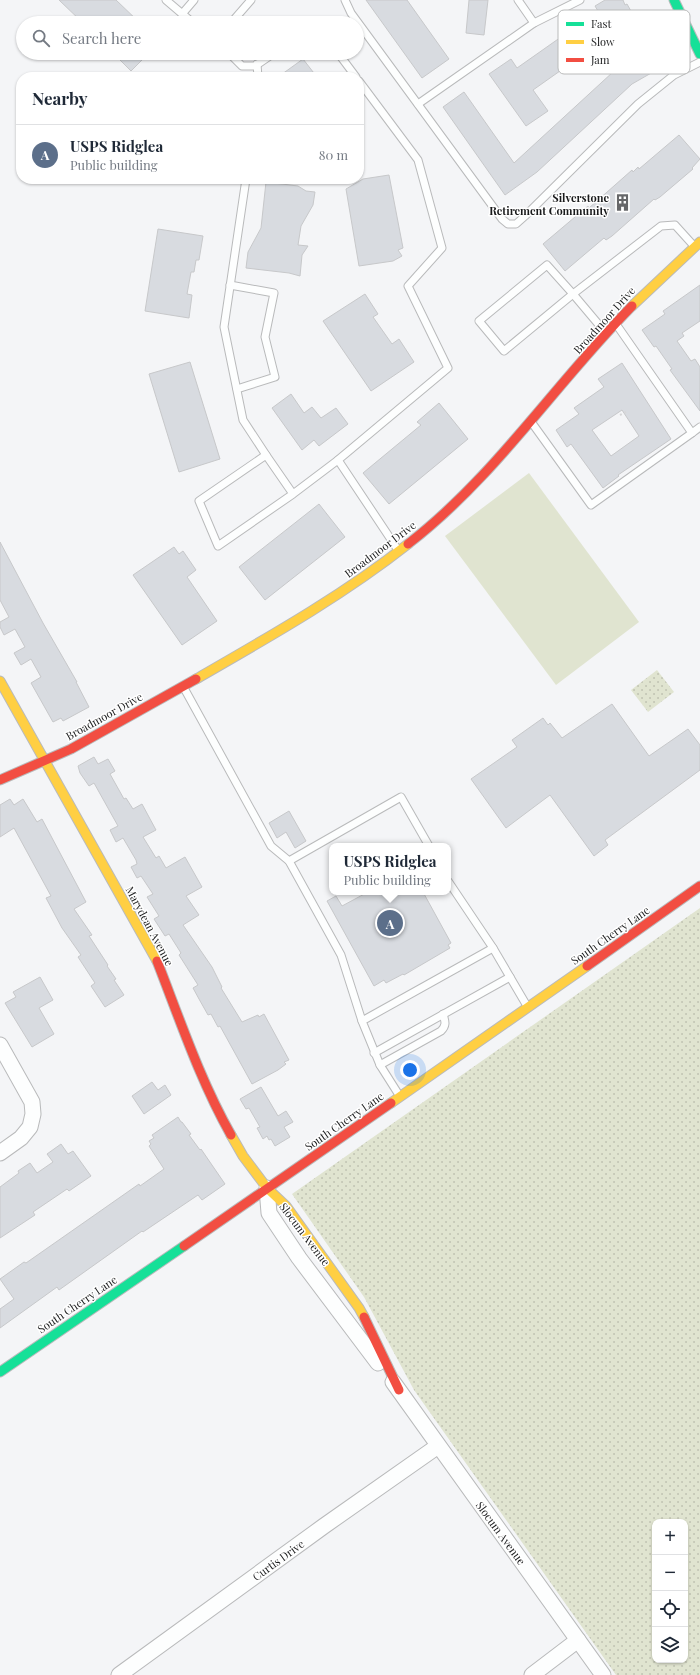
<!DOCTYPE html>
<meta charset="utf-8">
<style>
body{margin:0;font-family:"Playfair Display",serif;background:#f2f2f3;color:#1f2937}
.controls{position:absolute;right:12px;bottom:12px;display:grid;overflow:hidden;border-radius:8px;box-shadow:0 1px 3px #0004}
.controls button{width:36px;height:36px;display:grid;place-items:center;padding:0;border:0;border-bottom:1px solid #e0e1e3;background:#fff;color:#1f2937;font:20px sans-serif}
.you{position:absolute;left:410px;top:1070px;width:14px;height:14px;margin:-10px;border:3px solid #fff;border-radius:50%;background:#1a73e8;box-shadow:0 0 0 6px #1a73e833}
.badge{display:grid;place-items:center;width:26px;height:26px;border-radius:50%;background:#666769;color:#fff;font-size:13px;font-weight:700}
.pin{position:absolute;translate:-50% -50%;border:2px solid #fff;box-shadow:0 1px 4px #0006}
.popup{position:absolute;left:329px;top:843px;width:122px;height:52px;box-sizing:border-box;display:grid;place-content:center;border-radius:8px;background:#fff;filter:drop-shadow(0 1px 3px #0005);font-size:13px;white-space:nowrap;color:#747a83}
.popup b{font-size:15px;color:#1f2937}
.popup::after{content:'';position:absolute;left:50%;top:100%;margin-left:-8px;border:8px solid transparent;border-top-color:#fff}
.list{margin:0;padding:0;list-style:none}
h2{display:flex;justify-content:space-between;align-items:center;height:52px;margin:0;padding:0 16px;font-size:17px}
h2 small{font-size:13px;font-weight:400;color:#747a83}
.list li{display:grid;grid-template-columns:26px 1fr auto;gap:12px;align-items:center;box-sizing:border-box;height:60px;padding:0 16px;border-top:1px solid #e0e1e3}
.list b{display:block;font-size:15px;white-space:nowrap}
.list p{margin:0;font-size:13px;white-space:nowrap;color:#747a83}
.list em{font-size:13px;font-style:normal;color:#747a83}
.icon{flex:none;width:22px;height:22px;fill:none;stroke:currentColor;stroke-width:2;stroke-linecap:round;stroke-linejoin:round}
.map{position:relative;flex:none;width:700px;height:1675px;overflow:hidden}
.search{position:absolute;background:#fff;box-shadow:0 1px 3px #0004;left:16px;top:16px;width:348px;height:44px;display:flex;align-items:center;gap:10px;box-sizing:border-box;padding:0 14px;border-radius:22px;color:#747a83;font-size:15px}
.panel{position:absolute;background:#fff;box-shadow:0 1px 3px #0004;left:16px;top:72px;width:348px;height:112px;border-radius:16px}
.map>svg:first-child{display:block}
.grass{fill:url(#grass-dots);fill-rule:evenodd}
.garden{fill:#e0e4d0}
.building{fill:#d8dbe0;stroke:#c7c8ca;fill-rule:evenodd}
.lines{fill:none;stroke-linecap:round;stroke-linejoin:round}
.lane-casing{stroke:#b9babb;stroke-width:9}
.street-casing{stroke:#b9babb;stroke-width:17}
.fast-casing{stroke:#b9babb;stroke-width:11}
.slow-casing{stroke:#b9babb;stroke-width:11}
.jam-casing{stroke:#b9babb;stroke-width:11}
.path{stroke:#d7d7d8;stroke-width:2;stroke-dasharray:2 3;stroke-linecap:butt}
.lane{stroke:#fdfefe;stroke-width:7}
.street{stroke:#fdfefe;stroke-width:15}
.fast{stroke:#16e098;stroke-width:9}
.slow{stroke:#ffcf43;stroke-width:9}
.jam{stroke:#f24e42;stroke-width:9}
.labels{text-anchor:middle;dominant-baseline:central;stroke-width:3;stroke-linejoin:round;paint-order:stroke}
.poi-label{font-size:11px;font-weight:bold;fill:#1a1b1c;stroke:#fff;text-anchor:end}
.street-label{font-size:11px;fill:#1a1b1c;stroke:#fff}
.key{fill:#fff;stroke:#babbbb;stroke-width:1}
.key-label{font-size:11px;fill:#1a1b1c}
</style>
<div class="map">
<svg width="700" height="1675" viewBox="0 0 700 1675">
<defs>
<pattern id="grass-dots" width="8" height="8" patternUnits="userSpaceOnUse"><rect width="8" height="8" fill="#e0e4d0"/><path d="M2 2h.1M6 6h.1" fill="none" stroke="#c0c3b2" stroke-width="1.8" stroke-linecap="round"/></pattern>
</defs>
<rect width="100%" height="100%" fill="#f4f5f7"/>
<g class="grass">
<path d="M657 670 674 692 648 712 631 690Z"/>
<path d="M700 908V1675H616L414 1390 364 1297 292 1194ZM655 1522H685V1660H655Z"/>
</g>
<path class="garden" d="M529 473 639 622 556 685 445 536Z"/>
<g class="building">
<path d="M59 0H116L140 23H83Z"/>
<path d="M366 0H407L449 59 422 78Z"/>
<path d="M469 0H488L484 35 466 33Z"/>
<path d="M605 0H623L625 5 627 4 636 20 634 21 646 42 648 41 656 55 653 56 660 68 632 84 537 172 505 195 443 107 464 92 514 163 626 60 611 35 533 90 548 111 526 126 489 74 511 59 517 68 598 11 595 6Z"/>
<path d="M113 53H149L131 71Z"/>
<path d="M303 59 317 77H278Z"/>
<path d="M679 135 700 159 692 168 693 169 660 197 655 200 654 199 612 236 606 240 604 238 565 271 543 244 588 206 589 208 632 170 633 172 638 167 639 169Z"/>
<path d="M389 175 403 248 398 250 402 256 393 261 359 266 346 189 363 179Z"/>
<path d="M266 182 298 186 306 191 315 192 313 205 301 226 298 245 308 246 302 255 300 276 289 273 246 268 248 252 261 228Z"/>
<path d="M158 229 203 236 199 260H196L194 272H191L187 294 192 295 189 318 145 311Z"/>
<path d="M700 285V321L682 333 684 336 677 341 691 361 695 359 700 367V411L670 370 672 369 656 346 654 347 642 330 665 314 663 311Z"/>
<path d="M365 294 378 314 373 317 392 344 399 339 414 362 371 391 323 321Z"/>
<path d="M190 362 220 459 179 472 149 374Z"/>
<path d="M622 363 671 439 618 475 619 476 603 488 571 444 567 447 556 430 579 414 574 408 604 387 598 379ZM622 410 639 436 611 456 592 430Z"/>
<path d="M291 394 304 413 312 407 321 418 336 408 348 424 319 446 314 440 302 450 272 408Z"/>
<path d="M439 403 468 439 389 504 363 473 421 425 417 422Z"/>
<path d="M319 504 345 537 265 600 239 567Z"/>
<path d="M0 542 43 623 77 682H76L89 707 63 721 61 718 53 722 31 683 41 677 31 659 21 665 14 653 25 647 15 629 4 635 0 627V622L9 617 0 600Z"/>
<path d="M174 547 179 554 183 551 196 570 187 577 217 621 182 645 133 575Z"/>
<path d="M612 704 649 756 688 729 700 745V770L605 840 608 845 594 856 550 795 506 828 471 779 517 747 512 740 543 718 548 725 550 723 562 738Z"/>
<path d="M94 757 98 764 108 759 115 771 110 774 124 799 126 798 133 809 142 804 156 830 143 837 156 858 159 856 166 868 185 857 202 887 186 896 199 915 183 925 212 967 222 987 221 988 242 1022 258 1015 259 1017 264 1014 289 1060 284 1062 286 1064 278 1070 252 1084 220 1026 218 1027 211 1014 208 1015 199 999 193 988 198 985 179 955 181 953 169 934 165 936 154 919 159 916 147 897 153 894 141 876 137 878 131 867 137 864 136 860 123 838 116 842 110 830 118 826 94 783 89 786 80 773 78 766Z"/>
<path d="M10 799 14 805 23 799 37 822 42 819 86 902 74 909 92 935 89 936 108 965 107 966 116 979 114 980 124 995 105 1007 91 986 95 983 78 957 81 955 62 928 46 898 51 896 14 828 0 837V805Z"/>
<path d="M289 811 306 841 295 848 286 832 277 838 269 823Z"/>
<path d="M368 892H423L451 943 448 945 450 948 404 975 403 974 386 983 384 980 374 986 327 901 336 896 342 906Z"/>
<path d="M40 977 53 1000 39 1008 54 1034 32 1047 5 1003 16 997 13 992Z"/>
<path d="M152 1082 158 1090 165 1085 171 1095 144 1114 132 1096Z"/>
<path d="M261 1087 278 1116 286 1111 293 1122 284 1127 290 1137 275 1146 271 1139 269 1140 267 1136 263 1139 257 1128 260 1127 249 1108 246 1109 240 1099Z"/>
<path d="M178 1117 181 1122H182L191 1134 189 1135 200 1150 201 1149 225 1184 202 1200 198 1195 143 1232 142 1231 59 1290 57 1287 0 1328V1309L14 1299 0 1279 24 1262 26 1263 139 1184 140 1186 164 1169 149 1146 151 1144 149 1141 154 1138 152 1135Z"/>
<path d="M61 1144 68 1154 73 1151 91 1176 69 1191 67 1189 33 1212 35 1215 0 1238V1187L19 1173 18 1171 30 1163 37 1173 53 1162 47 1154Z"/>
</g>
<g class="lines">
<defs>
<g id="lane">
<path d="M166 0 193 23"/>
<path d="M345 0 351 13 502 219 508 224H516L525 216 638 104 674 75 700 62"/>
<path d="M518 0 534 23"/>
<path d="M182 14 194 0"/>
<path d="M231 23 251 0"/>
<path d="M229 53 242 66H255L274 53"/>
<path d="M338 53 356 77"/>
<path d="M257 64 258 77"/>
<path d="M359 81 418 160 442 248 408 286 448 368 338 460 398 550"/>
<path d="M418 104 534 23 580 0"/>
<path d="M246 179 224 327 243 420 266 455"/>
<path d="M547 265 573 294 504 351 479 321Z"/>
<path d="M230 285 274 293 265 337 275 377 237 389"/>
<path d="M616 324 692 433 700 427"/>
<path d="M605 332 573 294 661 226 675 225 694 246"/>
<path d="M532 423 591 505 692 433"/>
<path d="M293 494 266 455 199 501 218 546 293 494 338 460"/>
<path d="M184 688 271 846 289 861 341 955 362 1021"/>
<path d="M289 861 401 797 429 846"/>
<path d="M448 881 493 948"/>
<path d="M374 1053 510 977"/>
<path d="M380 1065 441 1031C447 1025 445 1021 443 1014"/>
<path d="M399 1095 380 1065 362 1021 493 948 527 1006"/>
</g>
<g id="street">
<path d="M0 1045 32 1102 33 1114 30 1127 21 1138 0 1153"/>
<path d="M267 1188 269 1213 299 1258 378 1363"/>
<path d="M393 1382 603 1675"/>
<path d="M119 1675 324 1526 438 1446"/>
<path d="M532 1675 578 1640"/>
</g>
<g id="fast">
<path d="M674 0 700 54"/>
<path d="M0 1372 184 1246"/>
</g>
<g id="slow">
<path d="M632 306 700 242"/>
<path d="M196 679C269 637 342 596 408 544"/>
<path d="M0 681 157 961"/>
<path d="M391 1103 587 966"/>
<path d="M231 1135 243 1156 267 1188 286 1206 359 1308 364 1317"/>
</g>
<g id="jam">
<path d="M408 544C495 477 555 384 632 306"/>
<path d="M0 780 71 749 196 679"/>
<path d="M157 961C180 1020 200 1080 231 1135"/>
<path d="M587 966 700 886"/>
<path d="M184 1246 391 1103"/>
<path d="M364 1317 399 1390"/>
</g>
</defs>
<use href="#lane" class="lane-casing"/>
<use href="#street" class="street-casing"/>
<use href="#fast" class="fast-casing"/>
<use href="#slow" class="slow-casing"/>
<use href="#jam" class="jam-casing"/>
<path class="path" d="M620 415 626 412"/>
<use href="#lane" class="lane"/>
<use href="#street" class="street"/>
<use href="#fast" class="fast"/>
<use href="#slow" class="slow"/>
<use href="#jam" class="jam"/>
</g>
<defs>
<symbol id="building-bare" viewBox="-9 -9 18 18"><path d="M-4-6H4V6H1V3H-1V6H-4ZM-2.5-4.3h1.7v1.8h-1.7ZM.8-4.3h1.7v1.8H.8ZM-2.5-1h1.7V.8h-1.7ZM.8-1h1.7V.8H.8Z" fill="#666769" stroke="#fff" stroke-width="2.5" paint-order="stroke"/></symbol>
</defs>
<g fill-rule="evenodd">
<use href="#building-bare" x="610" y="190" width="25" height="25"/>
</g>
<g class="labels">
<g class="poi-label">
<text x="609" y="197">Silverstone<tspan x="609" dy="13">Retirement Community</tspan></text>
</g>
<g class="street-label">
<text transform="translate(604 320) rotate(-48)">Broadmoor Drive</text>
<text transform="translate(380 549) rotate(-37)">Broadmoor Drive</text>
<text transform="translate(104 716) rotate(-29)">Broadmoor Drive</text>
<text transform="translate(150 926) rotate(62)">Marydean Avenue</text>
<text transform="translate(610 935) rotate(-35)">South Cherry Lane</text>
<text transform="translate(344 1121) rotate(-35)">South Cherry Lane</text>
<text transform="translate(305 1234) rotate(53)">Slocum Avenue</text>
<text transform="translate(77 1304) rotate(-34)">South Cherry Lane</text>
<text transform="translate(501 1533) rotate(54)">Slocum Avenue</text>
<text transform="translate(278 1560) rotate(-36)">Curtis Drive</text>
</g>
</g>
<rect x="558" y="10" width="132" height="64" rx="6" class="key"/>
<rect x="566" y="22" width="18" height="4" fill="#16e098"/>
<rect x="566" y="40" width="18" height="4" fill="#ffcf43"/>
<rect x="566" y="58" width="18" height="4" fill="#f24e42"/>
<g class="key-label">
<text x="591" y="28">Fast</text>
<text x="591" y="46">Slow</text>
<text x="591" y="64">Jam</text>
</g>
</svg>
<div class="controls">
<button>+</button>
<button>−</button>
<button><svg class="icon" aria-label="locate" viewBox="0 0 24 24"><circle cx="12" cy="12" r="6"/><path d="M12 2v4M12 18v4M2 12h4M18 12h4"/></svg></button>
<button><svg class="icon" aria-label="layers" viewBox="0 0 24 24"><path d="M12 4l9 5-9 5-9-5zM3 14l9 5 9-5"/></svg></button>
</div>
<div class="you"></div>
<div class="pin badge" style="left:390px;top:923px;background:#5c6f8a">A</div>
<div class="popup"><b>USPS Ridglea</b>Public building</div>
<div class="search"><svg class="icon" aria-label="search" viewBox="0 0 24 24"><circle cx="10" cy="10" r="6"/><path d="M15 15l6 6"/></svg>Search here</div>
<section class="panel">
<h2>Nearby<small></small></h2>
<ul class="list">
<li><span class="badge" style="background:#5c6f8a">A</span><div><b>USPS Ridglea</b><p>Public building</p></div><em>80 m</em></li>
</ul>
</section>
</div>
